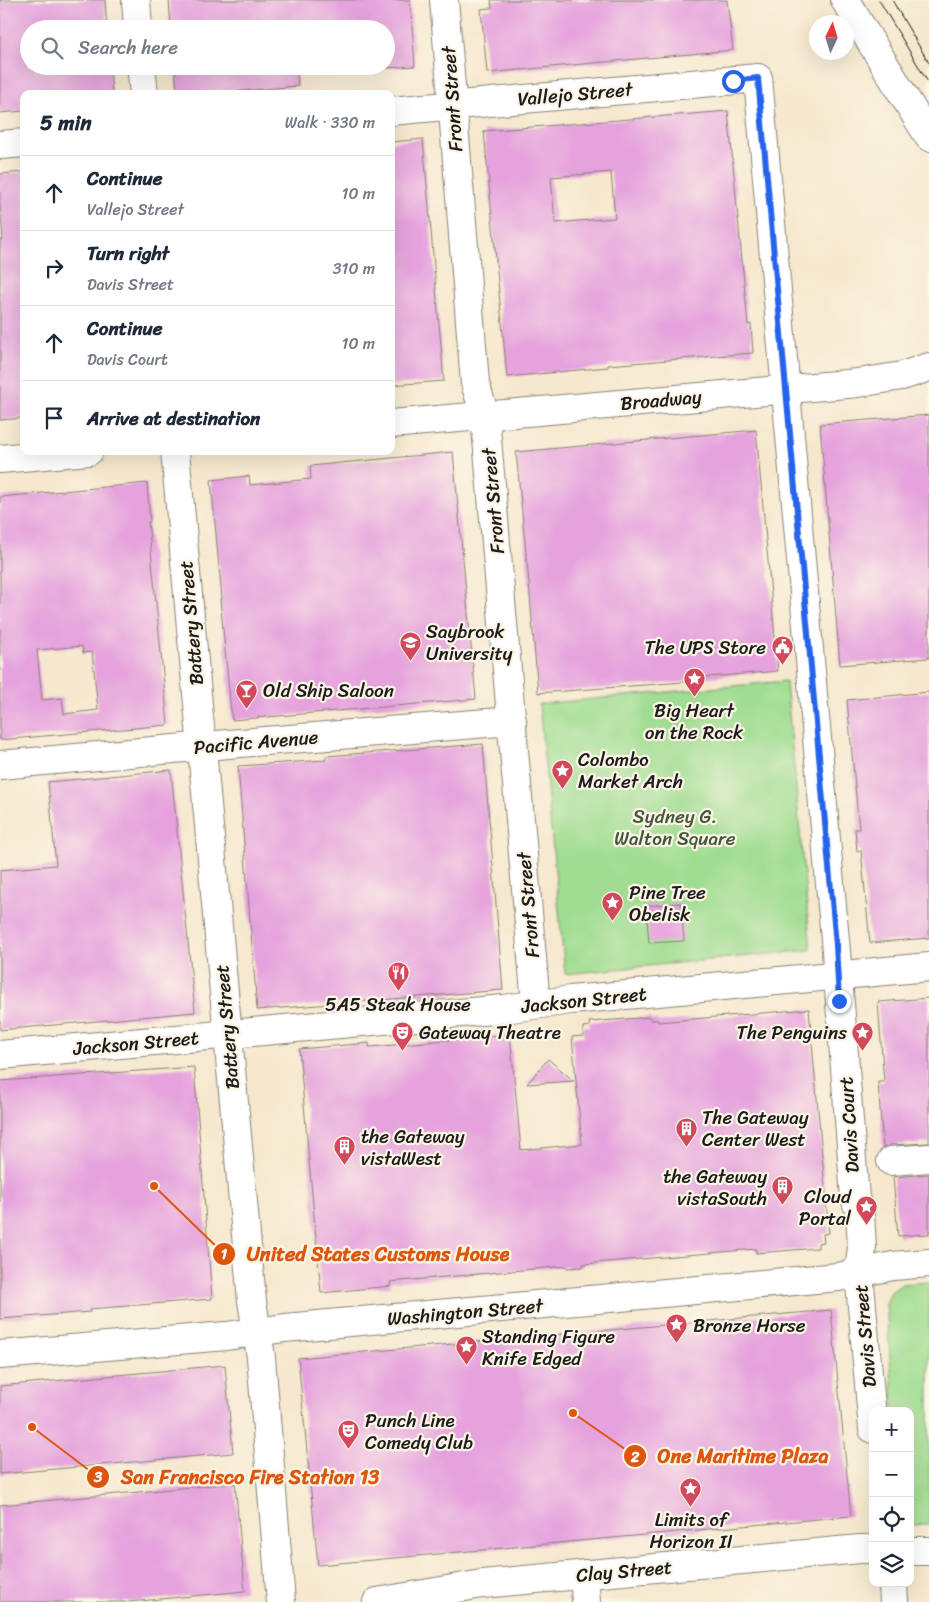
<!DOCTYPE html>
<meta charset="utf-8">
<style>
body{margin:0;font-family:Sriracha,sans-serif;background:#f2f2f3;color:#1f2937}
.controls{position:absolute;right:15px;bottom:15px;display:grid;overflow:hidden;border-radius:10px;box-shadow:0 5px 20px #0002}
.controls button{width:45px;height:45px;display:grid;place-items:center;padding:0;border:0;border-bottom:1px solid #e0e1e3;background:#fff;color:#1f2937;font:25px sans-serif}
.compass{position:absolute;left:809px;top:15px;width:45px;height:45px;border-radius:50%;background:#fff;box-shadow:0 5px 20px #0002;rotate:4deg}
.stop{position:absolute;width:15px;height:15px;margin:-11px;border:4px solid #2563eb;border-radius:50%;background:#fff}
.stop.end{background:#2563eb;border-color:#fff;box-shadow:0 1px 5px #0008}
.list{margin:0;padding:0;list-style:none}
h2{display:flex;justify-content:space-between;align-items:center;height:65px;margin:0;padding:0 20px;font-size:21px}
h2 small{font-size:16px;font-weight:400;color:#747a83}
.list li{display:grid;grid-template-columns:32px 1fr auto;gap:15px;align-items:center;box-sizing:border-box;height:75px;padding:0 20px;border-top:1px solid #e0e1e3}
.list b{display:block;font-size:19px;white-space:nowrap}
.list p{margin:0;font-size:16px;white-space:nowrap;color:#747a83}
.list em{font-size:16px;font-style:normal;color:#747a83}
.icon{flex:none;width:28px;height:28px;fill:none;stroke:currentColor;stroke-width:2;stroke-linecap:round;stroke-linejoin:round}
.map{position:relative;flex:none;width:929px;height:1602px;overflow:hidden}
.search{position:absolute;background:#fff;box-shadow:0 5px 20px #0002;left:20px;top:20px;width:375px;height:55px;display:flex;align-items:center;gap:12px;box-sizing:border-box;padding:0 18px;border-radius:28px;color:#747a83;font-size:19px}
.panel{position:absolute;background:#fff;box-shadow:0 5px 20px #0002;left:20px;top:90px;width:375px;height:365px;border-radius:10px}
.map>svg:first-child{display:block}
.green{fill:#a0dd92;stroke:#5e7c57}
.building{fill:#e5a2dd;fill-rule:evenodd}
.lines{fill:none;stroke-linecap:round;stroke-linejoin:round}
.minor-casing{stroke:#888275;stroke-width:30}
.major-casing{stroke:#888275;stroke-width:30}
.minor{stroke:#fff;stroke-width:28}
.major{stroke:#fff;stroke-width:28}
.tram{stroke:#1c1c1c;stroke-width:1}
.route{stroke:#2563eb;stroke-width:6}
.labels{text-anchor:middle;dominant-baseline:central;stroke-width:4.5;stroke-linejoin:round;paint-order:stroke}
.street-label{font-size:19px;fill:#1c1c1c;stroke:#fcf5e5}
.poi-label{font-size:19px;fill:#1c1c1c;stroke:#fcf5e5;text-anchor:start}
.park-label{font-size:19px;fill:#44563f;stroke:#fcf5e5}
.leader{fill:none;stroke:#de560d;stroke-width:2}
.callout-dot{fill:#de560d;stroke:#fcf5e5;stroke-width:2}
.mark-label{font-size:15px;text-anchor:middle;font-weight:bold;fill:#fff}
.callout-label{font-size:20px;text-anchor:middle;font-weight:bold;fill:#de560d;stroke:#fcf5e5;stroke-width:4.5;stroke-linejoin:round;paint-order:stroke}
</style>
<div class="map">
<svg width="929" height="1602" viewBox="0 0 929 1602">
<rect width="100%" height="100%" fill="#fcf5e5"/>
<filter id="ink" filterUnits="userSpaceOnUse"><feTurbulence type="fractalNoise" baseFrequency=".02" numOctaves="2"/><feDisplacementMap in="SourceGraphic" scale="10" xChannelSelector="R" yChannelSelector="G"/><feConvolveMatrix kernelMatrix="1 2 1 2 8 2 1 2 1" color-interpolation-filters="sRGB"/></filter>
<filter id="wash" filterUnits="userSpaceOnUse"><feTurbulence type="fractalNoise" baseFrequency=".0096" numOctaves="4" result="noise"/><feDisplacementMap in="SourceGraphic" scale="20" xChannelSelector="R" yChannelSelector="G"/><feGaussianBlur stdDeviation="1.12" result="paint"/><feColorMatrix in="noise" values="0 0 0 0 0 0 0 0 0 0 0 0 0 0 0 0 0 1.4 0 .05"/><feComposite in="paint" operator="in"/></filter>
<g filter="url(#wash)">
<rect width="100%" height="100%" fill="#f5e8ce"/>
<g class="green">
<path d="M786 681 811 950 565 974 539 704Z"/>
<path d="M929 1282V1524L913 1525 910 1523V1411H894L886 1304 891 1292 902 1284Z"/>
</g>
<g id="blocks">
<g class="building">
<path d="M0 0H105L107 29H29V66H110L112 94H24V111L0 113Z"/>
<path d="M169 0H410L415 66 386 68V29H171Z"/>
<path d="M491 0H727L733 50 487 73 481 9 492 8Z"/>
<path d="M175 66H296L298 86 209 94H177Z"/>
<path d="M728 111 748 325 751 324 753 353 608 365V367L507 377 484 131ZM611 172 615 218 555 223 551 177Z"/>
<path d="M423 139 444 381 391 385V142Z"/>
<path d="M24 172V418L0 420V240H3L0 204V174Z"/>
<path d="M929 415V658L840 665 820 424Z"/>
<path d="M756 430 778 671 686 679 684 682 538 693 529 583 516 452Z"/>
<path d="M453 452 476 699 232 720 220 599H222L211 480 249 476 250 485 311 479 310 466Z"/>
<path d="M147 483 150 522H148L150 541 168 725 0 740V497ZM82 646 83 653 92 652 98 710 64 714 62 698 42 700 37 650Z"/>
<path d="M929 692V938L870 943 861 850 857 851 855 829H859L847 700Z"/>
<path d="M483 744 503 990 257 1010 238 766 326 760V756Z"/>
<path d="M171 770 195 1012 0 1030V870L56 865 48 782Z"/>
<path d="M681 903 684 941 649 943 646 906Z"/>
<path d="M929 998V1143L890 1145 883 1148 878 1082H884L878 1002Z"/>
<path d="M809 1009 829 1233 823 1234 824 1242 818 1243V1248L756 1253V1249L583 1264V1267L567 1268V1266L390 1282 391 1286 321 1293 299 1049 369 1043V1047L383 1046 510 1034 521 1150 582 1144 572 1037 584 1036 583 1027 590 1026 589 1022 651 1017V1020H658V1022Z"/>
<path d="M548 1059 574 1081 527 1084Z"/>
<path d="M194 1067 212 1299 90 1309V1312L0 1319V1081Z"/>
<path d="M929 1174V1234L898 1236 893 1177Z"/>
<path d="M831 1310 851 1516 318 1565 298 1358Z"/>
<path d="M225 1365 233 1453 0 1474V1386Z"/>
<path d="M235 1483 245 1591 129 1602H0V1505Z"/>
</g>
</g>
</g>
<g filter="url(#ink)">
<use href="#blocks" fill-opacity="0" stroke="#888275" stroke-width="1"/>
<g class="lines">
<defs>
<g id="minor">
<path d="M136 0 138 29"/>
<path d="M444 0 475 383 485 416 536 1004"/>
<path d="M141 66 144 94"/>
<path d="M391 111 758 78 836 951 855 1198 860 1213 862 1247 859 1273 873 1429"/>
<path d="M0 145 24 143"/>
<path d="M0 765 228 744 512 721"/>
<path d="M0 1055 504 1009 571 1000 929 967"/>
<path d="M891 1161 929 1158"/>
<path d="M0 1355 226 1336 285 1328 838 1277 893 1266 929 1263"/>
<path d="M910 1551H929"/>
<path d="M584 1574 586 1602"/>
<path d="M893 1583 894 1602"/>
<path d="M377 1602 482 1584 860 1549H873"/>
</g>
<g id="major">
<path d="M845 0 929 137"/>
<path d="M391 424 858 383 902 376 929 367"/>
<path d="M175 451 252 1301 261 1357 281 1602"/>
<path d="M0 459 89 451"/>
</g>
</defs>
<use href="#minor" class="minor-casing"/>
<use href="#major" class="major-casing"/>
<use href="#minor" class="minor"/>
<use href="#major" class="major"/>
<g class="tram">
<path d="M879 0 929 84"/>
<path d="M892 0 929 63"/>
</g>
</g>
</g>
<g class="lines" filter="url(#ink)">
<path class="route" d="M733 81 758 78 836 945 839 1001"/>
</g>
<defs>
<symbol id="university-pin" viewBox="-11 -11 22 30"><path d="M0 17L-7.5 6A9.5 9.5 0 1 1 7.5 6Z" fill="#d1495b" stroke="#fcf5e5"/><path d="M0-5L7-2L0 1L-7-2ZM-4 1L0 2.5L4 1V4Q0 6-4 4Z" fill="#fff"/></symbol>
<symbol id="civic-pin" viewBox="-11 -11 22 30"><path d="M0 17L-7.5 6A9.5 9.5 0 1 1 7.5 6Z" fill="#d1495b" stroke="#fcf5e5"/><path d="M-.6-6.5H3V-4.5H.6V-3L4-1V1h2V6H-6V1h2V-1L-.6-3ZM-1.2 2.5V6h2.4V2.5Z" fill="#fff"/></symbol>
<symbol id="sight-pin" viewBox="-11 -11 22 30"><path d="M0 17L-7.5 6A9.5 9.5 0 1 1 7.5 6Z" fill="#d1495b" stroke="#fcf5e5"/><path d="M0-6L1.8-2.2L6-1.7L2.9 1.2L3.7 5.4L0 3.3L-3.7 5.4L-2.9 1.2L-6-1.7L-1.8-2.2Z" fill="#fff"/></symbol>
<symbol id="bar-pin" viewBox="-11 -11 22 30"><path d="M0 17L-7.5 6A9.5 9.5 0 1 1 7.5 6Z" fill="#d1495b" stroke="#fcf5e5"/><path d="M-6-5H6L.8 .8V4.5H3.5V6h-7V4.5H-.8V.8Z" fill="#fff"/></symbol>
<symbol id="restaurant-pin" viewBox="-11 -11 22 30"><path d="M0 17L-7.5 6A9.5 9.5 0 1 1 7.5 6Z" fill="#d1495b" stroke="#fcf5e5"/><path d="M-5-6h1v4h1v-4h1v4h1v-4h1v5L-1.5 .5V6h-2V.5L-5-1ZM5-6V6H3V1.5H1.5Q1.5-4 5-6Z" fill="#fff"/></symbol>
<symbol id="theatre-pin" viewBox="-11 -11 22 30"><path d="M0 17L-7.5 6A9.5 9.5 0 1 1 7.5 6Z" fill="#d1495b" stroke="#fcf5e5"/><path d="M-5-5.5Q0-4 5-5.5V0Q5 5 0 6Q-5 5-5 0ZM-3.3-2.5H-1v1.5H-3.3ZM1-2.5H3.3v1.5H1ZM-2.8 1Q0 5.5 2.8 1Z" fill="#fff"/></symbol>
<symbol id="building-pin" viewBox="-11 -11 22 30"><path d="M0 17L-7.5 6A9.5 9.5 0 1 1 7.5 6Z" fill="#d1495b" stroke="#fcf5e5"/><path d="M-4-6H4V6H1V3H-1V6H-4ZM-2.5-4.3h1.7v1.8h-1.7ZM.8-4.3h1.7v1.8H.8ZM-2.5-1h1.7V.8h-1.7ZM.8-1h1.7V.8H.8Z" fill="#fff"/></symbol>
</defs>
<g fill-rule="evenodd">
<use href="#university-pin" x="398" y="630" width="25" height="34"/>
<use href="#civic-pin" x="770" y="634" width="25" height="34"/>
<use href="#sight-pin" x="682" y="666" width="25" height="34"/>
<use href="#bar-pin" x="234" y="678" width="25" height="34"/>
<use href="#sight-pin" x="550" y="758" width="25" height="34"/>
<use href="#sight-pin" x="600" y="890" width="25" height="34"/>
<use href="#restaurant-pin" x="386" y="960" width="25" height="34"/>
<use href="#theatre-pin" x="390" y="1020" width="25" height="34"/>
<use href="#sight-pin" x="850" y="1020" width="25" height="34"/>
<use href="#building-pin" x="674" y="1116" width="25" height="34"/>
<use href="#building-pin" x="332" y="1134" width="25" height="34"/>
<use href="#building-pin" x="770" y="1174" width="25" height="34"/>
<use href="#sight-pin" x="854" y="1194" width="25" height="34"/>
<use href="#sight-pin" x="664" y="1312" width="25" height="34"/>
<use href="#sight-pin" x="454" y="1334" width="25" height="34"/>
<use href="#theatre-pin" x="336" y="1418" width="25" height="34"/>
<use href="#sight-pin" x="678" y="1476" width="25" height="34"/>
</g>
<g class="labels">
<g class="street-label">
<text transform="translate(575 94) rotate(-5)">Vallejo Street</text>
<text transform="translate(452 99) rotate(-94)">Front Street</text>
<text transform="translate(661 400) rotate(-5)">Broadway</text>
<text transform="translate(493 501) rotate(-95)">Front Street</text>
<text transform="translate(191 623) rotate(-95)">Battery Street</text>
<text transform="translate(256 742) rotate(-5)">Pacific Avenue</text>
<text transform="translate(528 905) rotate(-95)">Front Street</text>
<text transform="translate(584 1000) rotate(-6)">Jackson Street</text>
<text transform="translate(227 1027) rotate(-95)">Battery Street</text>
<text transform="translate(136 1043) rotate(-5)">Jackson Street</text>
<text transform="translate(849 1125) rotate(-94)">Davis Court</text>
<text transform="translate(465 1312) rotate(-5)">Washington Street</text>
<text transform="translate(865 1336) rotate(-95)">Davis Street</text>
<text transform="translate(624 1571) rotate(-5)">Clay Street</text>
</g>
<g class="poi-label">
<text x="426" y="631">Saybrook<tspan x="426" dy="22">University</tspan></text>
<text x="766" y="647" text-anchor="end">The UPS Store</text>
<text x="263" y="690">Old Ship Saloon</text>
<text x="694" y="710" text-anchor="middle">Big Heart<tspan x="694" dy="22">on the Rock</tspan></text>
<text x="578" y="759">Colombo<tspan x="578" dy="22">Market Arch</tspan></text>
<text x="629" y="892">Pine Tree<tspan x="629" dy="22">Obelisk</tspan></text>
<text x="398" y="1004" text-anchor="middle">5A5 Steak House</text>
<text x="419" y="1032">Gateway Theatre</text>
<text x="847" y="1032" text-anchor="end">The Penguins</text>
<text x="702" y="1117">The Gateway<tspan x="702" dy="22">Center West</tspan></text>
<text x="361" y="1136">the Gateway<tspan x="361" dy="22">vistaWest</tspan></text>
<text x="767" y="1176" text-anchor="end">the Gateway<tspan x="767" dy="22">vistaSouth</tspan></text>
<text x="851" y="1196" text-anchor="end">Cloud<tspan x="851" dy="22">Portal</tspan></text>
<text x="693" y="1325">Bronze Horse</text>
<text x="482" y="1336">Standing Figure<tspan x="482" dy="22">Knife Edged</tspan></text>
<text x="365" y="1420">Punch Line<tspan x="365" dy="22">Comedy Club</tspan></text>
<text x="691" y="1519" text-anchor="middle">Limits of<tspan x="691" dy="22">Horizon II</tspan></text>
</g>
<g class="park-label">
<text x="675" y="816">Sydney G.<tspan x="675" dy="22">Walton Square</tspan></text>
</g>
</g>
<path class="leader" d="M154 1186L224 1254M573 1413L635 1456M32 1427L98 1477"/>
<g class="callout-dot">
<circle cx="154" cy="1186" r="5"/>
<circle cx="573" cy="1413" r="5"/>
<circle cx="32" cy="1427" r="5"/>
<circle cx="224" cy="1254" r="12"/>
<circle cx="635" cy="1456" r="12"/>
<circle cx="98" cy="1477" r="12"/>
</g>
<g class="mark-label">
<text x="224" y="1259">1</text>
<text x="635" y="1462">2</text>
<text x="98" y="1482">3</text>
</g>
<g class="callout-label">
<text x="378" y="1261">United States Customs House</text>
<text x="743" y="1463">One Maritime Plaza</text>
<text x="250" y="1484">San Francisco Fire Station 13</text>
</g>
</svg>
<div class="controls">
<button>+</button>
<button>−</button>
<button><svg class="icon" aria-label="locate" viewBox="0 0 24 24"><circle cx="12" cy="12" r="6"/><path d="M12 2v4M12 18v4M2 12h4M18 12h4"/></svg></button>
<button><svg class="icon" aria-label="layers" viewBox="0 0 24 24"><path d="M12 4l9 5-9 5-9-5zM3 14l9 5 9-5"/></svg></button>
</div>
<svg class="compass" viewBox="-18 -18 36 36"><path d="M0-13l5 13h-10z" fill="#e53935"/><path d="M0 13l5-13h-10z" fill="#747a83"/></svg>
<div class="stop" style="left:733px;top:81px"></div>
<div class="stop end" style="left:839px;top:1001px"></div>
<div class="search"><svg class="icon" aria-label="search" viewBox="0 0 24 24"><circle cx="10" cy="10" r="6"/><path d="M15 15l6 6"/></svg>Search here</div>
<section class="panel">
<h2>5 min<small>Walk · 330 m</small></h2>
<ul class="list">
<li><svg class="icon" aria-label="ahead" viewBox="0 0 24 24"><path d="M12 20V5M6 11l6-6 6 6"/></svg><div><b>Continue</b><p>Vallejo Street</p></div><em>10 m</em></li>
<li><svg class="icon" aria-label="right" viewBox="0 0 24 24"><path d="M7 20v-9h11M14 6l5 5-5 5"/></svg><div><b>Turn right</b><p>Davis Street</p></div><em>310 m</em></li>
<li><svg class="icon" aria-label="ahead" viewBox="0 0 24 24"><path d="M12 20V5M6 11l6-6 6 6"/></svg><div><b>Continue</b><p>Davis Court</p></div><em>10 m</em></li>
<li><svg class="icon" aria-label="arrive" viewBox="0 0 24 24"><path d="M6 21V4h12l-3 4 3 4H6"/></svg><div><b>Arrive at destination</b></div></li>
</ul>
</section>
</div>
